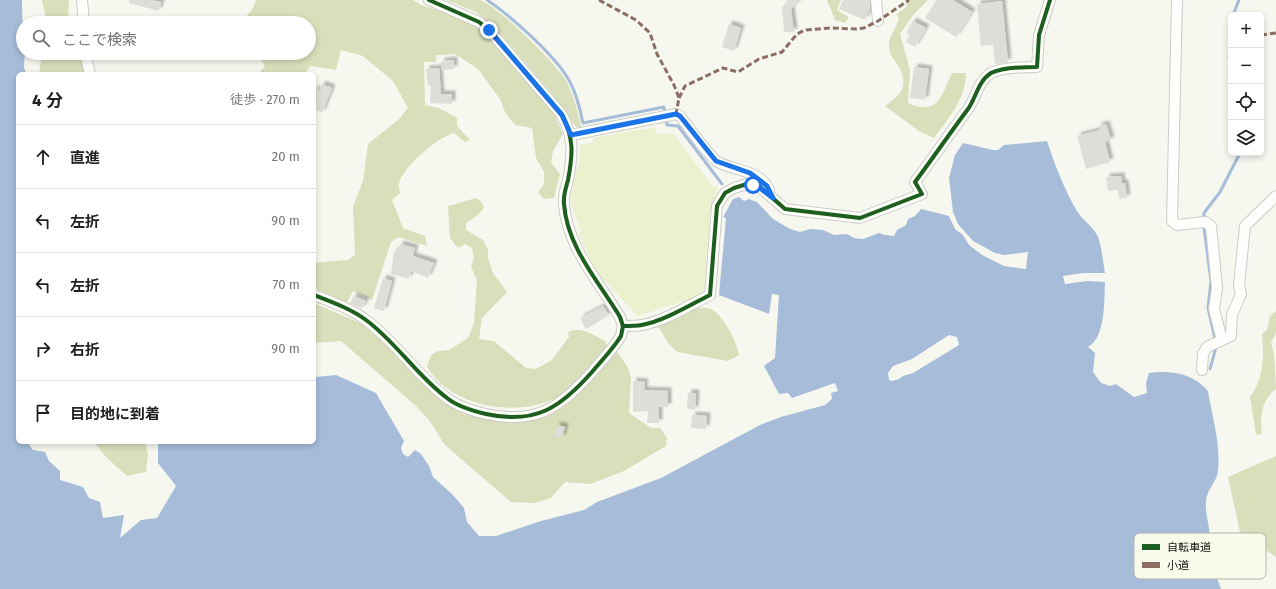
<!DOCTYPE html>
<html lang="ja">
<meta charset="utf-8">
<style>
body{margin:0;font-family:"Fira Sans","Noto Sans JP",sans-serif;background:#f2f2f2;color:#222}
.controls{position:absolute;right:12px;top:12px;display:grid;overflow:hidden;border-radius:6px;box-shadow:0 2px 6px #0003}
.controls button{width:36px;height:36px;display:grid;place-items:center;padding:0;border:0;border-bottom:1px solid #e0e0e0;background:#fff;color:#222;font:20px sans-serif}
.stop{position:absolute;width:12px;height:12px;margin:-9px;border:3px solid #1a73e8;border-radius:50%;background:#fff}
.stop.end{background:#1a73e8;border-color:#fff;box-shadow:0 1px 4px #0008}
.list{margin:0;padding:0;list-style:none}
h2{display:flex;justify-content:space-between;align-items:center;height:52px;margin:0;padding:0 16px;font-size:17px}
h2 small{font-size:13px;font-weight:400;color:#767676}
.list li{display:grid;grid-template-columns:26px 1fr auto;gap:12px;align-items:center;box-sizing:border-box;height:64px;padding:0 16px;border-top:1px solid #e0e0e0}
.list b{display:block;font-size:15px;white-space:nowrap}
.list em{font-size:13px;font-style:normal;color:#767676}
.icon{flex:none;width:22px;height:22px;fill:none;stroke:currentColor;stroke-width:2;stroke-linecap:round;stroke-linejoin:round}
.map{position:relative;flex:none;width:1276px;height:589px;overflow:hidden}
.search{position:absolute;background:#fff;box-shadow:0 2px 6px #0003;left:16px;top:16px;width:300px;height:44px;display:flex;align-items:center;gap:10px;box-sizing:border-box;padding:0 14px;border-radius:22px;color:#767676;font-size:15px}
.panel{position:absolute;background:#fff;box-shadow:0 2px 6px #0003;left:16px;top:72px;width:300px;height:372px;border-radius:6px}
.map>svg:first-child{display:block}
.green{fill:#ebf0cf}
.forest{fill:#d9debb}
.water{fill:#a6bcd9}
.pier{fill:#f6f8f0}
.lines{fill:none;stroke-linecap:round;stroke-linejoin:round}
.stream{stroke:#a6bcd9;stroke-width:3}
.building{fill:#dcded7;filter:url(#shadow)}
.minor-casing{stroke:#cbccc6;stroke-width:12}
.minor{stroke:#fefefd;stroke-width:10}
.quiet{stroke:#8d6e63;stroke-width:3;stroke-dasharray:6 3;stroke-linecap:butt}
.cycleway-casing{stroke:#f9fbec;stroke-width:6}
.cycleway{stroke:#1b5e20;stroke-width:4}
.route{stroke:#1a73e8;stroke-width:5}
.key{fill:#f9fbec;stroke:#b3b4a8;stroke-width:1}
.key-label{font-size:11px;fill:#0f0f0a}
</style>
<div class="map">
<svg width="1276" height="589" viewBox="0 0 1276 589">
<defs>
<filter id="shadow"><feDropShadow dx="3.5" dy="-3.5" stdDeviation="1" flood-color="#0004"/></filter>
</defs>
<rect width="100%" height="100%" fill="#f6f8f0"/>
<path class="green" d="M654 127 657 134 673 133 713 187 718 186C717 196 712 204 710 213L704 291 696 297 638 316 597 273 578 233 581 232 573 210 570 197 578 165 581 144 593 143V138Z"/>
<g class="forest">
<path d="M42 0H69L68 23H47Z"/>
<path d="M256 0H413L421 5 446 13 480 27 542 99 555 116 563 134 553 151 551 162 560 174 554 198 544 199 538 192 544 184V172L536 158 532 128 515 125 505 112 500 99 478 69 455 54 436 55V62H424L425 105 439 108 457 118V126L470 140 465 142 454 133C438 137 402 167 399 184 398 186 400 191 400 193L392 200 403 228 425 236 427 246 399 237 391 242 372 300 353 291 347 302 314 288V263L348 260 355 255 353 207 363 181 368 144 398 120 408 108 393 81 363 56 341 50 336 70 311 66 304 74H258L265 66 257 54 249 57H241L240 53H309V23H240L252 10Z"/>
<path d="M446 0C456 0 471 0 480 0 499 7 553 61 565 79 574 94 577 112 582 128L576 127 555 97 496 29 476 12Z"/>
<path d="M827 0H841L837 10 849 17 845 23 835 20Z"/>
<path d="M906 0H928L914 14 900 34 910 70 908 103C938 116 941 97 952 73H966C966 98 949 118 934 138L919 131 885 106C901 95 909 87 899 67 894 57 890 59 889 45 889 37 897 26 899 19L897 14 907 6Z"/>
<path d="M42 53H81L87 74H39Z"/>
<path d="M476 198 482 202 484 208 478 215 466 223V230L483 240 488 250V258L493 273 507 292 482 318 479 339 494 341 526 368 536 369 552 360 569 337 568 332C581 326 593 335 605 341L607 346C602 357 594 364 586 372 577 382 568 393 556 398 514 418 452 407 427 367L431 355 438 351 449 350 468 338 474 323 477 280 471 267 474 258 472 248 465 244 458 248 450 238 448 206Z"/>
<path d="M314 303 362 324 430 385 450 406 463 414 491 419 543 416 560 409 573 400 617 351 628 368 631 378 629 413 651 428H660L667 438 666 446 624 471 590 484 565 482 551 498 535 503 511 502 445 445 429 420 415 405 341 341 314 343Z"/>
<path d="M698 308C702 308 707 307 711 309 722 314 738 343 739 355L728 361 677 352 668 343 657 324Z"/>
<path d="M1276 311V333L1271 342 1274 354 1276 389C1261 399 1260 418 1262 434L1256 435 1250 397C1264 378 1264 357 1262 334L1267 330 1270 316Z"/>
<path d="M94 442H145L148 454 146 472 127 476 105 456Z"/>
<path d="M1276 456V557L1240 532 1228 477Z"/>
</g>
<path class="water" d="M0 0H22L23 53H25L24 67 26 74H18V388L16 389 18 442H27L33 450 45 452 49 461 60 471V480L83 487 89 498 100 502 103 518 124 515 120 538 141 520 157 518 176 486 158 463V442H314V377H316L336 375 376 393 404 441 401 448 403 454 408 457 415 450 421 454 429 466 433 477 453 495 464 508 467 522 479 536H496L541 521 584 510 597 502 661 478 760 425 781 417 825 405 832 399 831 393 838 391 835 383 792 398 788 393 779 394 764 366 775 358 779 295 772 294 769 314 719 295 726 218 723 217 733 199 739 197 744 201 749 199 757 202 773 219 790 229 800 232 810 229 823 230 834 235 847 234 854 238 863 239 879 233 885 235 894 236 897 230 906 225 908 219 915 216 921 209 949 216 955 229 963 235 969 245 982 255 1004 266 1026 269 1028 252 1004 255 995 253 973 241 958 224 953 212 949 178 955 155 963 143 993 150H998L1004 145 1047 141C1055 165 1064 189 1077 211 1083 221 1094 227 1098 237 1102 248 1103 262 1105 273H1083L1063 276 1065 284 1087 281 1105 282C1104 300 1106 337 1088 347L1095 353 1093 372 1101 383 1110 386 1116 384 1134 397 1147 393 1146 383 1149 373C1170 370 1193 373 1208 391 1212 416 1221 445 1218 471 1217 482 1206 490 1206 502 1205 514 1210 527 1210 539L1219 549 1227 552 1230 556C1223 573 1210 563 1221 589H0Z"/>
<path class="pier" d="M949 335 957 337 959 345 913 373 903 376 899 379 892 381 889 380 888 373 893 366 912 359Z"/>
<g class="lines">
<g class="stream">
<path d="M487 0C511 16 557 57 570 82 577 95 580 109 583 123L664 107 667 125 678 126 722 184"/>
<path d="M1233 15 1239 0"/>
<path d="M1231 31 1229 58 1231 66"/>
<path d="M1204 219V213L1220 192 1240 153"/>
<path d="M1204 228 1211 281 1208 308 1215 339"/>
<path d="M1210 369 1216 347"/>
</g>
</g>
<g class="building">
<path d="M129 0H151L161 2 159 11 129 3Z"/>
<path d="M789 0H800L791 9 794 32H784L782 7Z"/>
<path d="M843 0H870V8L865 20 839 9Z"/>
<path d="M937 0H953L972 12 956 37 925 18Z"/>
<path d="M1002 1 1008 62 995 64 993 45 981 46 977 4Z"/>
<path d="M913 21 926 28 915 47 906 42 910 35 906 33Z"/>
<path d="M729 24 741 28 734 51 722 47Z"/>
<path d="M454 60V69L441 70V61Z"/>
<path d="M914 67 929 69 925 100 910 98Z"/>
<path d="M439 68 441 94H452V104L430 103 431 86H428L426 69Z"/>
<path d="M322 84 332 88 322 113 314 109V89L319 91Z"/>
<path d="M1106 124 1111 140 1105 142 1110 162 1086 169 1077 136 1100 130 1098 126Z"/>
<path d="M1121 176 1122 183H1125L1127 198 1119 199 1118 190 1108 191 1106 177Z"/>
<path d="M400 244 415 248 413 256 434 263 428 278 411 271 409 279 391 274 394 251 398 252Z"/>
<path d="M383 278 392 281 384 311 374 308Z"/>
<path d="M354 296 366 301 362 309 350 303Z"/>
<path d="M603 306 609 315 586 329 580 318Z"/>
<path d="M633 381 645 382 644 390 668 391V407H659V423H647L648 411 633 412Z"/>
<path d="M688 393H696L695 410 687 409Z"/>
<path d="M692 415 707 416 706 429 691 428Z"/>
<path d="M557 425 565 427 562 438 554 437Z"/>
</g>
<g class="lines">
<defs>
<g id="minor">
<path d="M82 0 84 23"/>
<path d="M876 0 878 21"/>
<path d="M1177 0 1172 221 1177 225 1205 222 1211 226 1217 288 1214 309 1222 340"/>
<path d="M85 53 90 74"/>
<path d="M571 135 676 114 680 116C688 126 709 157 718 162 735 171 760 170 769 190"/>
<path d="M314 295C332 302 351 309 366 320 396 342 418 377 447 398 458 407 473 411 486 414 536 425 561 407 592 372 602 360 613 349 621 336L623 326 620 317C599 282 567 247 564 204 563 195 566 188 568 180 573 154 574 138 562 115L489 30 479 22 429 0"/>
<path d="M623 326C629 326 636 326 642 325 664 321 690 305 710 295L717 206 725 193 734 188 747 184 760 187 785 209 860 218 922 194 915 182C933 158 950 133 968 109 976 98 978 81 991 73 1001 68 1025 67 1037 67L1039 35 1050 0"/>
<path d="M1202 370 1203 354 1207 347 1231 336 1232 315 1241 294 1239 285 1245 226 1276 196"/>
</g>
</defs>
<use href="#minor" class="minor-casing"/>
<use href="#minor" class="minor"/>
<g class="quiet">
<path d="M599 0 636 20 650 33 657 54 674 85 679 98 676 114"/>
<path d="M1261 35 1276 33"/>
<path d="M679 98 685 86 723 68 738 72 759 59 782 52 797 34 805 30 831 28 856 29 864 28 878 21 909 0"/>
</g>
<defs>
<g id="cycleway">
<path d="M314 295C332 302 351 309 366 320 396 342 418 377 447 398 458 407 473 411 486 414 536 425 561 407 592 372 602 360 613 349 621 336L623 326 620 317C599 282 567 247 564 204 563 195 566 188 568 180 573 154 574 138 562 115L489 30 479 22 429 0"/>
<path d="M623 326C629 326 636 326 642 325 664 321 690 305 710 295L717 206 725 193 734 188 747 184 760 187 785 209 860 218 922 194 915 182C933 158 950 133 968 109 976 98 978 81 991 73 1001 68 1025 67 1037 67L1039 35 1050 0"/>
</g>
</defs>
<use href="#cycleway" class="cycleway-casing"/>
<use href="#cycleway" class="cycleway"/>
</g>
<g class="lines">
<path class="route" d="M489 30 562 115 571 135 676 114 680 116 716 161 750 173 767 186 773 198 760 188 753 185"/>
</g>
<rect x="1134" y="533" width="132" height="46" rx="6" class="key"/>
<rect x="1142" y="544" width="18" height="6" fill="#1b5e20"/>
<rect x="1142" y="562" width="18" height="6" fill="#8d6e63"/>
<g class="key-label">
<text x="1167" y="551">自転車道</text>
<text x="1167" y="569">小道</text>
</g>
</svg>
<div class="controls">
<button>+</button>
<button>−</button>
<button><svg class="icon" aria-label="locate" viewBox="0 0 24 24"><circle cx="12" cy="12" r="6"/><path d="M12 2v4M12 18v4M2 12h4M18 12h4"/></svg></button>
<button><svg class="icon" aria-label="layers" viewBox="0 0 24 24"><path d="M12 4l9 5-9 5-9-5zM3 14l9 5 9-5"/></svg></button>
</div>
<div class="stop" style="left:753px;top:185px"></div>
<div class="stop end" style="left:489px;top:30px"></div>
<div class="search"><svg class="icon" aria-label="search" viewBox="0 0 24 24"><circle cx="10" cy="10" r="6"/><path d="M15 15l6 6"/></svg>ここで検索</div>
<section class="panel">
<h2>4 分<small>徒歩 · 270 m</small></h2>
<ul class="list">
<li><svg class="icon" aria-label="ahead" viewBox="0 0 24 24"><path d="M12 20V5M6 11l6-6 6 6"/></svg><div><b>直進</b></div><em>20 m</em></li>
<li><svg class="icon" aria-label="left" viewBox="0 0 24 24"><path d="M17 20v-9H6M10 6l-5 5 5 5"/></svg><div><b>左折</b></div><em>90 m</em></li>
<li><svg class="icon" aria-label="left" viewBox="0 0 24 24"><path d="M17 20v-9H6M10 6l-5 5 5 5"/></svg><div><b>左折</b></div><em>70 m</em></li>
<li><svg class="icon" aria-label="right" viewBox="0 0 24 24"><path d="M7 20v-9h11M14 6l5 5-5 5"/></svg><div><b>右折</b></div><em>90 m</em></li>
<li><svg class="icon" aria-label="arrive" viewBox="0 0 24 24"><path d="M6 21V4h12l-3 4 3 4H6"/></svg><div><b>目的地に到着</b></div></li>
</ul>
</section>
</div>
